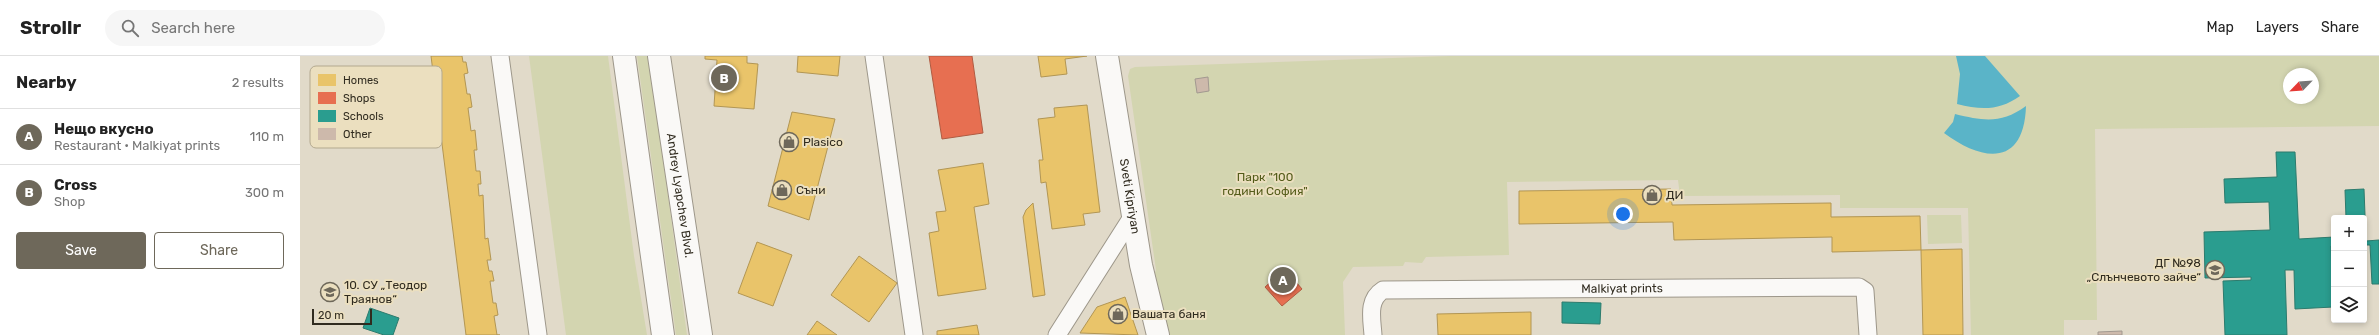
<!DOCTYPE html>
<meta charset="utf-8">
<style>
body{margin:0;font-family:Rubik,sans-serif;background:#f6f6f6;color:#222}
.controls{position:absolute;right:12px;bottom:12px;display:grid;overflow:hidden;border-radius:4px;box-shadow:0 2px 6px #0003}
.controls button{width:36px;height:36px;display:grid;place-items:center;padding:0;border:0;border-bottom:1px solid #e0e0e0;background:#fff;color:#222;font:20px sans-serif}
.compass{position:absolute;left:1983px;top:12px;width:36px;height:36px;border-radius:50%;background:#fff;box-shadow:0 2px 6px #0003;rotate:245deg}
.scale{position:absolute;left:12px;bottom:10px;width:60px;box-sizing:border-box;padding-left:4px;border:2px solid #302b1f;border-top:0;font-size:11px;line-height:14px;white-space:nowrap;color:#302b1f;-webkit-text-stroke:3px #ebdfbf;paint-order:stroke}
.you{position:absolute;left:1323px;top:158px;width:14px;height:14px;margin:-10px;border:3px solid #fff;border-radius:50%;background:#1a73e8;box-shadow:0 0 0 6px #1a73e833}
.badge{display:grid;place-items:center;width:26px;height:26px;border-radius:50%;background:#6e685a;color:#fff;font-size:13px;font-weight:700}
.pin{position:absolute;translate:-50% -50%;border:2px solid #fff;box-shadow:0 1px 4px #0006}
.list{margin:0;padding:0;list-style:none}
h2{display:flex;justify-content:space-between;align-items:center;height:52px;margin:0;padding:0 16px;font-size:17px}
h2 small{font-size:13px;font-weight:400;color:#767676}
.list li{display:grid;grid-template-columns:26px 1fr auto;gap:12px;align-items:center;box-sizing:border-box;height:56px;padding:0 16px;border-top:1px solid #e0e0e0}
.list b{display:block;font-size:15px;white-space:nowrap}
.list p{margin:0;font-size:13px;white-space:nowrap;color:#767676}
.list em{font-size:13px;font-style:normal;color:#767676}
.actions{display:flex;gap:8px;padding:12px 16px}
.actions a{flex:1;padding:9px 0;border:1px solid #6e685a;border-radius:4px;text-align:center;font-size:14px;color:#6e685a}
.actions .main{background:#6e685a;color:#fff}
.icon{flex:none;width:22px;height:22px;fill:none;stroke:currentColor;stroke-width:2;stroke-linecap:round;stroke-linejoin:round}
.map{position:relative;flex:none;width:2079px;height:279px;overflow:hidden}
header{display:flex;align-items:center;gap:24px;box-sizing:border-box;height:56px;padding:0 20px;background:#fff;border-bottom:1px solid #e0e0e0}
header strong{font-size:19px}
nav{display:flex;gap:22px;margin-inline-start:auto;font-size:14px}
.search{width:280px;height:36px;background:#f6f6f6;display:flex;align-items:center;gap:10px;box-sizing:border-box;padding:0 14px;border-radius:22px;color:#767676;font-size:15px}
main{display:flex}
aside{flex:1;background:#fff}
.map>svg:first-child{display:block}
.green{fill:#d3d5b0;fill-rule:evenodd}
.water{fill:#5ab4c8}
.homes{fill:#e9c46a;stroke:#b29654}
.shops{fill:#e76f51;stroke:#b05b42}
.schools{fill:#2a9d8f;stroke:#2c7b6d}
.building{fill:#cdb9ab;stroke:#a29990}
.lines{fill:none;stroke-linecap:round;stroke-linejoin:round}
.street-casing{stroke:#9d978a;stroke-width:19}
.secondary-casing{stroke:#9d978a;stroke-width:24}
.street{stroke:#faf9f7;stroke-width:17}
.secondary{stroke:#faf9f7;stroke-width:22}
.labels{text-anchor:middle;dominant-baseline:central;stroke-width:4;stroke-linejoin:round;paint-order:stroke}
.poi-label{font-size:12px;fill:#302b1f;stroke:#ebdfbf;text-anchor:start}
.park-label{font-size:12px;fill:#535b19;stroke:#ebdfbf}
.street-label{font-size:12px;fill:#302b1f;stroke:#ebdfbf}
.key{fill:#ebdfbf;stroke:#b3a98f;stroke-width:1}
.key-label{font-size:11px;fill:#302b1f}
</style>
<header>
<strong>Strollr</strong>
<div class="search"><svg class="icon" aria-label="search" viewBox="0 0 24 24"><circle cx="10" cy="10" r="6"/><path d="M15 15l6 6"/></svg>Search here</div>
<nav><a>Map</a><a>Layers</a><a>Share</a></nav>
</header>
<main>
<aside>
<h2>Nearby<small>2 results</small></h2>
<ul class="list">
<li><span class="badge">A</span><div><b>Нещо вкусно</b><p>Restaurant · Malkiyat prints</p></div><em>110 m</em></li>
<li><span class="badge">B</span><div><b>Cross</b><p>Shop</p></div><em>300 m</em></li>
</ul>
<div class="actions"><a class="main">Save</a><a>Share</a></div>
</aside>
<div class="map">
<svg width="2079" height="279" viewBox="0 0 2079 279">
<rect width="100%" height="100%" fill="#e1dac9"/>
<g class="green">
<path d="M229 0H308L334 200 347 279H266Z"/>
<path d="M337 0H349L387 279H376Z"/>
<path d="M1150 0H2079V70L1795 73 1797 264H1764V279H1671L1668 152H1540V139L1380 140 1378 124 1207 126 1209 199 1126 201 1122 207 1105 206 1103 210 1053 211 1043 226 1045 279H869C864 264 849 227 856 214L828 20 830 13 835 11ZM1989 18H2013V42H1989Z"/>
<path d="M1627 159H1661L1662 187 1628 188Z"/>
</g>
<g class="water">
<path d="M1656 0H1685L1720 40C1699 55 1681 54 1657 48L1660 18Z"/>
<path d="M1726 50C1724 111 1683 106 1644 77L1653 66 1655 58C1684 65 1701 68 1726 50Z"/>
</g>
<g class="homes">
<path d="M131 0H162L163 6H166L168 17 164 18 167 38H170L172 51 168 52 171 75 175 74 177 94H174L176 115H180L181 128H178L179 140 183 139 185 183 188 182 191 204H187L189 215H192L194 225H190L193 247H196L198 259 194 260 197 279H200H166Z"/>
<path d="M405 0H447V7L458 8 454 53 414 50 417 4 405 3Z"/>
<path d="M498 0H540L538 20 497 16Z"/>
<path d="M738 0H787L765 3 767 18 741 21Z"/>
<path d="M787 49 800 156 783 158 785 169 752 173 746 126 741 127 739 104H743L738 63 755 61 754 52Z"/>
<path d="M492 56 535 63 509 164 468 150Z"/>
<path d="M683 107 689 148 674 151 686 233 638 240 629 177 639 175 636 156 646 155 638 114Z"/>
<path d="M1371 133 1372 149 1531 147V161L1620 160 1621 194 1532 196V181L1374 184 1373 166 1219 168V135Z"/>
<path d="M733 147 745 239 733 241 723 161 726 154Z"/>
<path d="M457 186 492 199 473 250 438 237Z"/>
<path d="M1662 193 1663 279H1623L1621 194Z"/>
<path d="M559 200 597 227 569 266 531 239Z"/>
<path d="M825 241 838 279 780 277 797 251Z"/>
<path d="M1231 256V279H1138L1137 258Z"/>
<path d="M517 265 537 279H507Z"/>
<path d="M677 269 679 279H637V275Z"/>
</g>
<g class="shops">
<path d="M629 0H672L683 77 642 83Z"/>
<path d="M985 213 1002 233 982 250 965 231Z"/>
</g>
<g class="schools">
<path d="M1976 96H1995L1999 183 2034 181V190H2031L2033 251 1995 253 1994 214H1985L1987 279H1925L1923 225 1951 224V221L1905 222 1904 176 1970 174 1969 146 1925 147 1924 123 1977 121Z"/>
<path d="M2064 133 2066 185 2079 184V228H2072L2070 189H2064V162H2046L2045 134Z"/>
<path d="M1262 246 1301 247 1300 268 1262 267Z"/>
<path d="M70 252 99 262 93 279H84L63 272Z"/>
</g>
<g class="building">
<path d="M908 21 909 35 897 37 895 23Z"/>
<path d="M1822 275V279H1798V276Z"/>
</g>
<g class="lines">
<defs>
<g id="street">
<path d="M200 0 238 279"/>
<path d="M574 0 614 279"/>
<path d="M757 279 832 161"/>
<path id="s1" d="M1073 279C1072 263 1067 244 1083 234L1559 231 1565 235 1568 279"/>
</g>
<g id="secondary">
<path d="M324 0 363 279"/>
<path id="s2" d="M359 0 401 279"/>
<path id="s3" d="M807 0 841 209 858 279"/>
</g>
</defs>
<use href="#street" class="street-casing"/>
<use href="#secondary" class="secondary-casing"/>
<use href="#street" class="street"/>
<use href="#secondary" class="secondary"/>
</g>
<defs>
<symbol id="shop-ring" viewBox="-11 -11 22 22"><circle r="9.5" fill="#ebdfbf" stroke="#6e685a" stroke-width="1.5"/><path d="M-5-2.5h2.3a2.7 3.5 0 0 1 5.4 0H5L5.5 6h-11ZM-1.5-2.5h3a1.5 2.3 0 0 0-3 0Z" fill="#6e685a"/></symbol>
<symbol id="school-ring" viewBox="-11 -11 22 22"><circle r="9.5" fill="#ebdfbf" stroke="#6e685a" stroke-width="1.5"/><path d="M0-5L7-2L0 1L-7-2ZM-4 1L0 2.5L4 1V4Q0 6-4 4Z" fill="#6e685a"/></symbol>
</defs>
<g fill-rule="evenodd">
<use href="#shop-ring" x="478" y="75" width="22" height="22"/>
<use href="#shop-ring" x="471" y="123" width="22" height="22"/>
<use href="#shop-ring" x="1341" y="128" width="22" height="22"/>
<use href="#school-ring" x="1904" y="203" width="22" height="22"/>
<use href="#school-ring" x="19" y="225" width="22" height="22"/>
<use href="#shop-ring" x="807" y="247" width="22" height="22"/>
</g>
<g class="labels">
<g class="poi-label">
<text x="503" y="86">Plasico</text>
<text x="496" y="134">Съни</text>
<text x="1366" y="139">ДИ</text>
<text x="1901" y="207" text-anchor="end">ДГ №98<tspan x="1901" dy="14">„Слънчевото зайче“</tspan></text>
<text x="44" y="229">10. СУ „Теодор<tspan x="44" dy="14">Траянов“</tspan></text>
<text x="832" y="258">Вашата баня</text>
</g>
<g class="park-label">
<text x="965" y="121">Парк "100<tspan x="965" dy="14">години София"</tspan></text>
</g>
<g class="street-label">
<text stroke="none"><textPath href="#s2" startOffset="141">Andrey Lyapchev Blvd.</textPath></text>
<text stroke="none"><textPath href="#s3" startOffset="142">Sveti Kipriyan</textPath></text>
<text stroke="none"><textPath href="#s1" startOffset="288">Malkiyat prints</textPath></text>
</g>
</g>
<rect x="10" y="10" width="132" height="82" rx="6" class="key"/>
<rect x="18" y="18" width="18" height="12" fill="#e9c46a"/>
<rect x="18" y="36" width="18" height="12" fill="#e76f51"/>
<rect x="18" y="54" width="18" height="12" fill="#2a9d8f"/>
<rect x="18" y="72" width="18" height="12" fill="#cdb9ab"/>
<g class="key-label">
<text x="43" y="28">Homes</text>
<text x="43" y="46">Shops</text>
<text x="43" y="64">Schools</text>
<text x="43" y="82">Other</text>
</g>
</svg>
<div class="controls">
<button>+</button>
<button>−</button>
<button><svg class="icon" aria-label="layers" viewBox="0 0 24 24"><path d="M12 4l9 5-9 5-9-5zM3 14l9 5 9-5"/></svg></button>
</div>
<svg class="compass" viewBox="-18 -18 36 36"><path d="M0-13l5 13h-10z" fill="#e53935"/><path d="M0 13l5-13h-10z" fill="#767676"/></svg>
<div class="scale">20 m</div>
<div class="you"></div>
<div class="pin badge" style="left:983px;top:224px">A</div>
<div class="pin badge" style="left:424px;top:22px">B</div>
</div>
</main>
